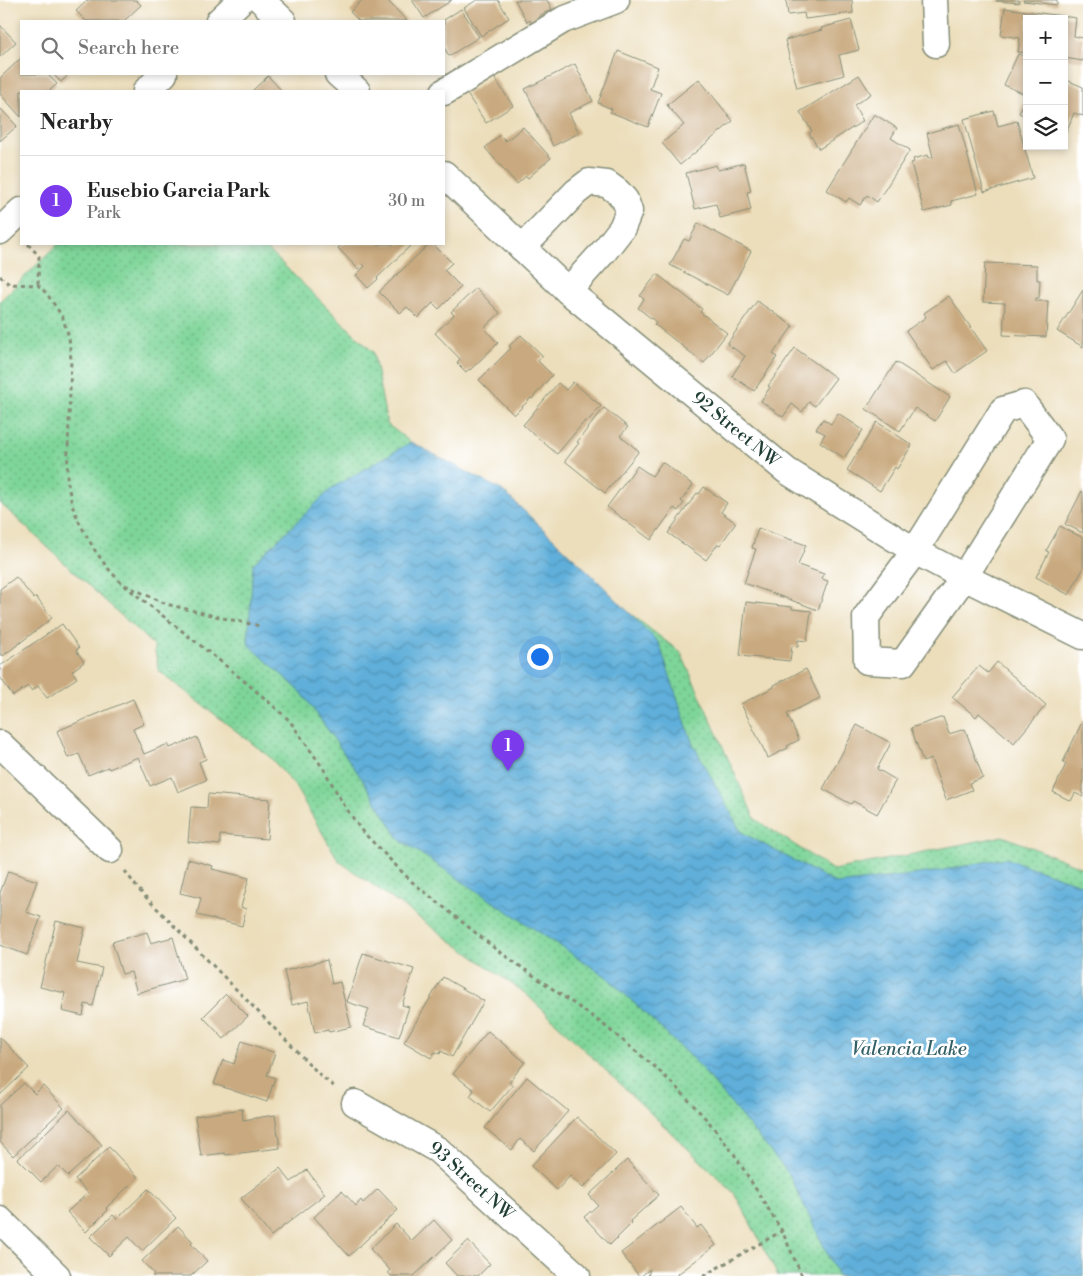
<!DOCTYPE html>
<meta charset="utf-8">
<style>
body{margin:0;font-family:"Libre Bodoni",serif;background:#f2f2f2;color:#222}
.controls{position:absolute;right:15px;top:15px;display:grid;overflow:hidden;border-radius:0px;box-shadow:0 2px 8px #0003}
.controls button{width:45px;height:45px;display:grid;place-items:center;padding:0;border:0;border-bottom:1px solid #e0e0e0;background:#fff;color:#222;font:25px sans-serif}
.you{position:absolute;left:539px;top:656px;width:18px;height:18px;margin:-12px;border:4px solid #fff;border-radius:50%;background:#1a73e8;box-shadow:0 0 0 8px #1a73e833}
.badge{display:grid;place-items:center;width:32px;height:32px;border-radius:50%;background:#7c3aed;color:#fff;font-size:16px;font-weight:700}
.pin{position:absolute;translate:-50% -41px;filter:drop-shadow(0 1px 2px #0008)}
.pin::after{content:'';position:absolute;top:26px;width:18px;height:15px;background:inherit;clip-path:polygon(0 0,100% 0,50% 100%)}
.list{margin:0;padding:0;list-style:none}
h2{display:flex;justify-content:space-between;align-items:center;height:65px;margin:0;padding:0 20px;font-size:21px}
h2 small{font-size:16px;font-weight:400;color:#767676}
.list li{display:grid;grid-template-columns:32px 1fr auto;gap:15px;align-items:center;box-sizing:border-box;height:90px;padding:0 20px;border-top:1px solid #e0e0e0}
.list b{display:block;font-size:19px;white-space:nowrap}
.list p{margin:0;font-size:16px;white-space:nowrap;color:#767676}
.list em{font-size:16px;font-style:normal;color:#767676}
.icon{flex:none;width:28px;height:28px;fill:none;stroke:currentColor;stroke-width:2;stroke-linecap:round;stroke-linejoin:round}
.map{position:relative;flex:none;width:1083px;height:1276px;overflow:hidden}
.search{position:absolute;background:#fff;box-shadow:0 2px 8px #0003;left:20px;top:20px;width:425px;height:55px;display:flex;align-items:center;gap:12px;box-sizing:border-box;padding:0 18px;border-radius:0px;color:#767676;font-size:19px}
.panel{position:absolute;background:#fff;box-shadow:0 2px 8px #0003;left:20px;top:90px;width:425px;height:155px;border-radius:0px}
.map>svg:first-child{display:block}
.green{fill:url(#green-dots);stroke:#4e8966}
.water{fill:url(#water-waves);stroke:#3f7687}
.building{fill:#c9aa80}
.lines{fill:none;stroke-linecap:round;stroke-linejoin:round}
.minor-casing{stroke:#868e78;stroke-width:29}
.path{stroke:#868e78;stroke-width:3;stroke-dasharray:4 4;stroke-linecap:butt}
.minor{stroke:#fff;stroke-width:26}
.labels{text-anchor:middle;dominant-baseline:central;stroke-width:5;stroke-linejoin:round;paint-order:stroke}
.street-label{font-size:18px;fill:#1f3d34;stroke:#fff}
.water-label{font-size:19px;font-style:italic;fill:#325f66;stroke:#fff}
</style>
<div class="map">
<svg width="1083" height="1276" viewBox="0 0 1083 1276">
<defs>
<pattern id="green-dots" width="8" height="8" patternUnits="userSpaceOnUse" patternTransform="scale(1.25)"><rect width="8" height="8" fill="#7ed599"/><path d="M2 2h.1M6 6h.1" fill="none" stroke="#67ae7e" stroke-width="1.8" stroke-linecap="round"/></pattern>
<pattern id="water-waves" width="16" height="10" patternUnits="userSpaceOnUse" patternTransform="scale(1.25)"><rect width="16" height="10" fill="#5fafda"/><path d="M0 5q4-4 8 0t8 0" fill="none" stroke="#4e90b2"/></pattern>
</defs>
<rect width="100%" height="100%" fill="#fff"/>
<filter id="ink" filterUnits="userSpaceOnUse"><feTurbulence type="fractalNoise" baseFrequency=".02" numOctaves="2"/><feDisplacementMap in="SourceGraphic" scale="10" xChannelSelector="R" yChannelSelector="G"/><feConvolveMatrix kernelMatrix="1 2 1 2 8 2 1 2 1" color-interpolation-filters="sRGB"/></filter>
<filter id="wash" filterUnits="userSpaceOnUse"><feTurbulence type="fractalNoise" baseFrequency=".0096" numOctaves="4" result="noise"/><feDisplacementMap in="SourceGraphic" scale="20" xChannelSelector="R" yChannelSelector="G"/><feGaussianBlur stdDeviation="1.12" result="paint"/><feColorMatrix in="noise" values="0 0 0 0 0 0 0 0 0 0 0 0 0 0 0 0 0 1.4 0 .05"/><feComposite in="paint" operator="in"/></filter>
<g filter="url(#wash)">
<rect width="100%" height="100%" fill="#ecdebb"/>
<path class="green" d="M58 244H262L373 352 387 424 681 653 755 819 833 870 1003 836 1083 868V1276H778L735 1194 526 994 339 861 294 785 271 758 159 671 154 646 0 503V301Z"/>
<path class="water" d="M411 442 503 491 595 578 659 643 692 742 741 832 837 884 934 872 1005 858 1083 885V1276H838L789 1174 698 1064 607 977 400 840 362 779 302 693 248 644 253 564 332 488Z"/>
<g id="blocks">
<g class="building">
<path d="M88 0H136L141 5 124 21H86L76 11Z"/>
<path d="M362 0H387L407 21H359L350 12Z"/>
<path d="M412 0H452L424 18Z"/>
<path d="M477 0H498L509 18 481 36 464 8Z"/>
<path d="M515 0H547L552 9 539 16 541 18 531 23 530 20 527 22Z"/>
<path d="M786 0H852L853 13 805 19 804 13 788 15Z"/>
<path d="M996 0H1019V3L996 1Z"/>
<path d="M1023 0H1057V5L1023 1Z"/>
<path d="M1005 8 1076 18 1074 36 1083 38V61L1064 58V19H1027V53L1018 52 1020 38 1001 35Z"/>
<path d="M461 9 479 37 449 56 444 47V20Z"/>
<path d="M851 20 859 50 839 55 844 75 797 88 785 40 822 30 821 28Z"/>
<path d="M0 25 16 42 0 57Z"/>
<path d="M618 51 658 67 650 89 661 93 648 127 610 112 612 109 598 103Z"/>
<path d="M1018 54 1027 57V117L1019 113 1027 95 1004 85Z"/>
<path d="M21 58V74H47L57 84 49 91H21V117L0 94V78Z"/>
<path d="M575 64 593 101 569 113 579 133 553 146 525 89Z"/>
<path d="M53 74H69L61 82Z"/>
<path d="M859 75 871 94 854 105 863 121 819 149 809 133 812 131 800 112Z"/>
<path d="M268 76 282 91H252Z"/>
<path d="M494 77 513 106 486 123 467 94Z"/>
<path d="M699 79 733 121 680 165 662 143 684 125 667 105Z"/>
<path d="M1064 79 1083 87V116L1074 113 1064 137Z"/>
<path d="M0 108 17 126 0 141Z"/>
<path d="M994 111 998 126 1017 121 1033 178 984 192 964 119Z"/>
<path d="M874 114 897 128 891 138 910 150 877 202 867 195 860 205 849 198 846 202 827 190Z"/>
<path d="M959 124 978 194 951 201 952 205 924 212 911 163 914 162 913 159 928 155 929 158 933 157 927 133Z"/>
<path d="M523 127 551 158 528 178 526 176 517 184 485 148 500 135 506 141Z"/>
<path d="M744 163 751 191 747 192 751 210 720 218 716 204 695 209 686 173 716 165 718 170Z"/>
<path d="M698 223 751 251 728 295 670 265 684 239 689 241Z"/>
<path d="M342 244H412L377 278 378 279 368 288 356 275 365 266 363 264 358 269 338 248Z"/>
<path d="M429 244H433L452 263 444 270 461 287 439 309 433 303 418 318 407 307 400 313 379 292Z"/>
<path d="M985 263 1037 265V280H1040L1039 298H1036V301H1048L1046 337 1003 335 1005 303 983 302Z"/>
<path d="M657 274 702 309 700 312 727 333 704 363 654 324 656 322 638 308 644 299 640 296Z"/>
<path d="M476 288 500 313 484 328 498 343 470 370 469 369 466 372 457 363 460 359 435 333 454 315 451 312Z"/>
<path d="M1083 290V347L1057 331Z"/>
<path d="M949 296 987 351 955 373 947 361 933 370 906 331 926 317 924 313Z"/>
<path d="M757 301 793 326 773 354 777 357 754 391 732 376 745 356 727 344Z"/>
<path d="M521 335 543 356 538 361 552 375 532 399 531 398 514 415 479 380 511 348 509 346Z"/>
<path d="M795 348 836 378 815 406 809 402 802 412 792 404 783 417 761 401 770 387 768 386Z"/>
<path d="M896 362 950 397 935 421 915 408 900 431 866 409Z"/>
<path d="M573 382 601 406 587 422 585 421 557 454 523 425 558 383 566 390Z"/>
<path d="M604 408 628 427 620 436 639 451 605 493 565 461 579 443 577 442Z"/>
<path d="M838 413 863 430 844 458 820 442 825 434 816 429 823 419 831 424Z"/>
<path d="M877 422 912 445 897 469 895 467 880 491 847 470Z"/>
<path d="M662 462 693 485 681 501 684 503 678 511 674 508 651 540 607 507 637 466 652 476Z"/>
<path d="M704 487 727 503 721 512 736 523 720 545 718 544 706 560 668 533 697 493 699 494Z"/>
<path d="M1082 491 1083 492V533L1065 524Z"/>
<path d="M1060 526 1083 538V569L1069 595 1036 577 1049 552 1046 551Z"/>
<path d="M758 528 806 545 798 565 824 574 822 579 828 581 818 610 744 583 756 549 752 548Z"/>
<path d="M16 577 34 599 36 597 52 618 3 656 2 654 0 655V589Z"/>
<path d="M746 602 792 607V609L811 611 807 641 798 640V647L792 646 790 661 740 656Z"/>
<path d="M62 624 79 648 76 650 84 662 72 671 77 678 47 698 38 686 32 691 28 686 13 696 0 677V666Z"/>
<path d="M997 662 1046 705 1014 743 979 713 976 717 952 697 979 666 988 673Z"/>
<path d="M806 669 820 698 787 714 799 740 787 746 788 748 768 758 741 704 774 687V685Z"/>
<path d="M133 699 144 724 133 729 144 754 168 744 170 748 197 737 206 759 199 762 206 780 178 792 172 777 150 786 138 757 109 769 108 767 88 775 79 754 68 758 57 731Z"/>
<path d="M943 717 949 734 965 729 983 778 969 783 972 790 946 800 931 759 923 762 911 728Z"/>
<path d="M1083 720V797L1075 793 1071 801 1053 792 1066 764 1063 762Z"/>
<path d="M857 725 891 743 877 769 896 780 877 814 853 801 851 804 823 789Z"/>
<path d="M208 794 270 799 267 839 220 835V845L188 842 191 807 207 808Z"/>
<path d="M188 859 213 866 212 869 249 878 241 907 246 909 242 926 197 915 201 898 180 893Z"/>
<path d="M8 871 37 881 26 912 41 917 27 955 0 945V893Z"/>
<path d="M56 921 85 928 77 963 102 968 93 1006 85 1004 83 1016 62 1011 65 993 40 987Z"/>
<path d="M147 932 151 943 173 937 185 979 137 993 131 972 122 974 112 942Z"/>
<path d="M363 953 414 969 402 1005 409 1007 399 1037 363 1026 369 1009 347 1002Z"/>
<path d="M327 960 332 984 340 982 351 1027 329 1032 328 1030 315 1033 308 1001 292 1005 284 971Z"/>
<path d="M443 977 484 1001 452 1057 441 1051 440 1054 435 1052 431 1058 404 1042Z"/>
<path d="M226 994 248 1016 224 1039 203 1017Z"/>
<path d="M488 1031 525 1062 509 1082 513 1085 490 1112 470 1096 474 1090 453 1074Z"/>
<path d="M0 1037 29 1068 0 1095Z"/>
<path d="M242 1041 275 1053 267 1075 275 1078 267 1102 214 1084 223 1060 234 1064Z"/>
<path d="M527 1077 568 1111 534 1151 520 1139 512 1150 485 1128Z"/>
<path d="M24 1083 35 1094 43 1086 64 1108 13 1156 0 1142V1105Z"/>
<path d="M242 1109 243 1120 275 1115 280 1148 225 1155V1153L201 1156 195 1116Z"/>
<path d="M69 1110 102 1145 68 1176 58 1166 41 1182 18 1159Z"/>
<path d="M577 1117 616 1154 583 1188 570 1176 557 1190 531 1166Z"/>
<path d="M109 1147 138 1177 106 1208 108 1210 86 1232 67 1212 88 1193 75 1179Z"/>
<path d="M627 1160 659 1195 630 1221 632 1223 610 1245 584 1217 598 1205 589 1195Z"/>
<path d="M280 1168 291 1182 307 1170 325 1194 271 1236 241 1198Z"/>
<path d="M148 1189 176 1218 142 1251 129 1237 109 1256 90 1237 113 1215 117 1219Z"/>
<path d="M378 1189 398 1210 349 1256 314 1217 342 1191 356 1206 361 1200 363 1203Z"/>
<path d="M681 1207 697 1228 701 1225 716 1245 678 1274 679 1276H648L650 1269 641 1276H639L621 1253Z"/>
<path d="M434 1220 452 1240 414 1276H391L388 1272 390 1270 370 1249 396 1224 412 1241Z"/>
<path d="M178 1226 193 1242 191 1244 207 1261 191 1276H152L154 1274 142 1261Z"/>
<path d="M468 1241 490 1264 478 1276H457L445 1263Z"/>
</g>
</g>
</g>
<g filter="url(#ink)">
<use href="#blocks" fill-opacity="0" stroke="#868e78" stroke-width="1"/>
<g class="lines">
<defs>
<g id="minor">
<path d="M261 0 283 21"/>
<path d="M934 0 936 44"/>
<path d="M219 21 241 0"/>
<path d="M338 74 357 91"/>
<path d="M146 91 164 74"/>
<path d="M444 92 563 20 616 0"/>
<path id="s1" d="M444 174 568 291 787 471 915 551 964 577 1083 636"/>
<path d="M0 231 21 211"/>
<path d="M522 248 576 192 589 182 607 184 618 192 625 200 629 211 622 228 605 250 568 291"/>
<path d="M1024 404 1050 439 964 577 903 663 867 661 866 617 915 551 1003 410Z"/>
<path d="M0 744 110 850"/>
<path id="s2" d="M355 1103 438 1150 577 1276"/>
<path d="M0 1220 57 1276"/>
</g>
</defs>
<use href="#minor" class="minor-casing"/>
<g class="path">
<path d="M28 244 39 256 38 285"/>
<path d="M0 276 9 284 38 285 47 294 62 316 69 337 71 360 67 479 72 505 80 524 94 549 106 566 120 582 220 661 262 696 289 720 323 768 342 802 361 830 411 881 497 950 600 1022 654 1066 681 1092 709 1122 734 1154 782 1231 802 1276"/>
<path d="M125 585 166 604 223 618 260 626"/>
<path d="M125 871 138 889 321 1076 335 1087"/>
<path d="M703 1276 782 1231"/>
</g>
<use href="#minor" class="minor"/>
</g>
</g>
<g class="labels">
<g class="street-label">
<text stroke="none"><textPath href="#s1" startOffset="388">92 Street NW</textPath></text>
<text stroke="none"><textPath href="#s2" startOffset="141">93 Street NW</textPath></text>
</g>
<g class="water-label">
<text x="909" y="1049">Valencia Lake</text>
</g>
</g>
</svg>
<div class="controls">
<button>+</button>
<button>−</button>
<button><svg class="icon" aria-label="layers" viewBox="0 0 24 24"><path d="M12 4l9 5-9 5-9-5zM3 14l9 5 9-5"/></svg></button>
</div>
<div class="you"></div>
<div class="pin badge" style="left:508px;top:771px">1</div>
<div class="search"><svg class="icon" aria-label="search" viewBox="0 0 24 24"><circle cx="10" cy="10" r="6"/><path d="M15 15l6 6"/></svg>Search here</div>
<section class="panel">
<h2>Nearby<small></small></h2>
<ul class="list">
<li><span class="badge">1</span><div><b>Eusebio Garcia Park</b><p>Park</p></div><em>30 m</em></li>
</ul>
</section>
</div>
